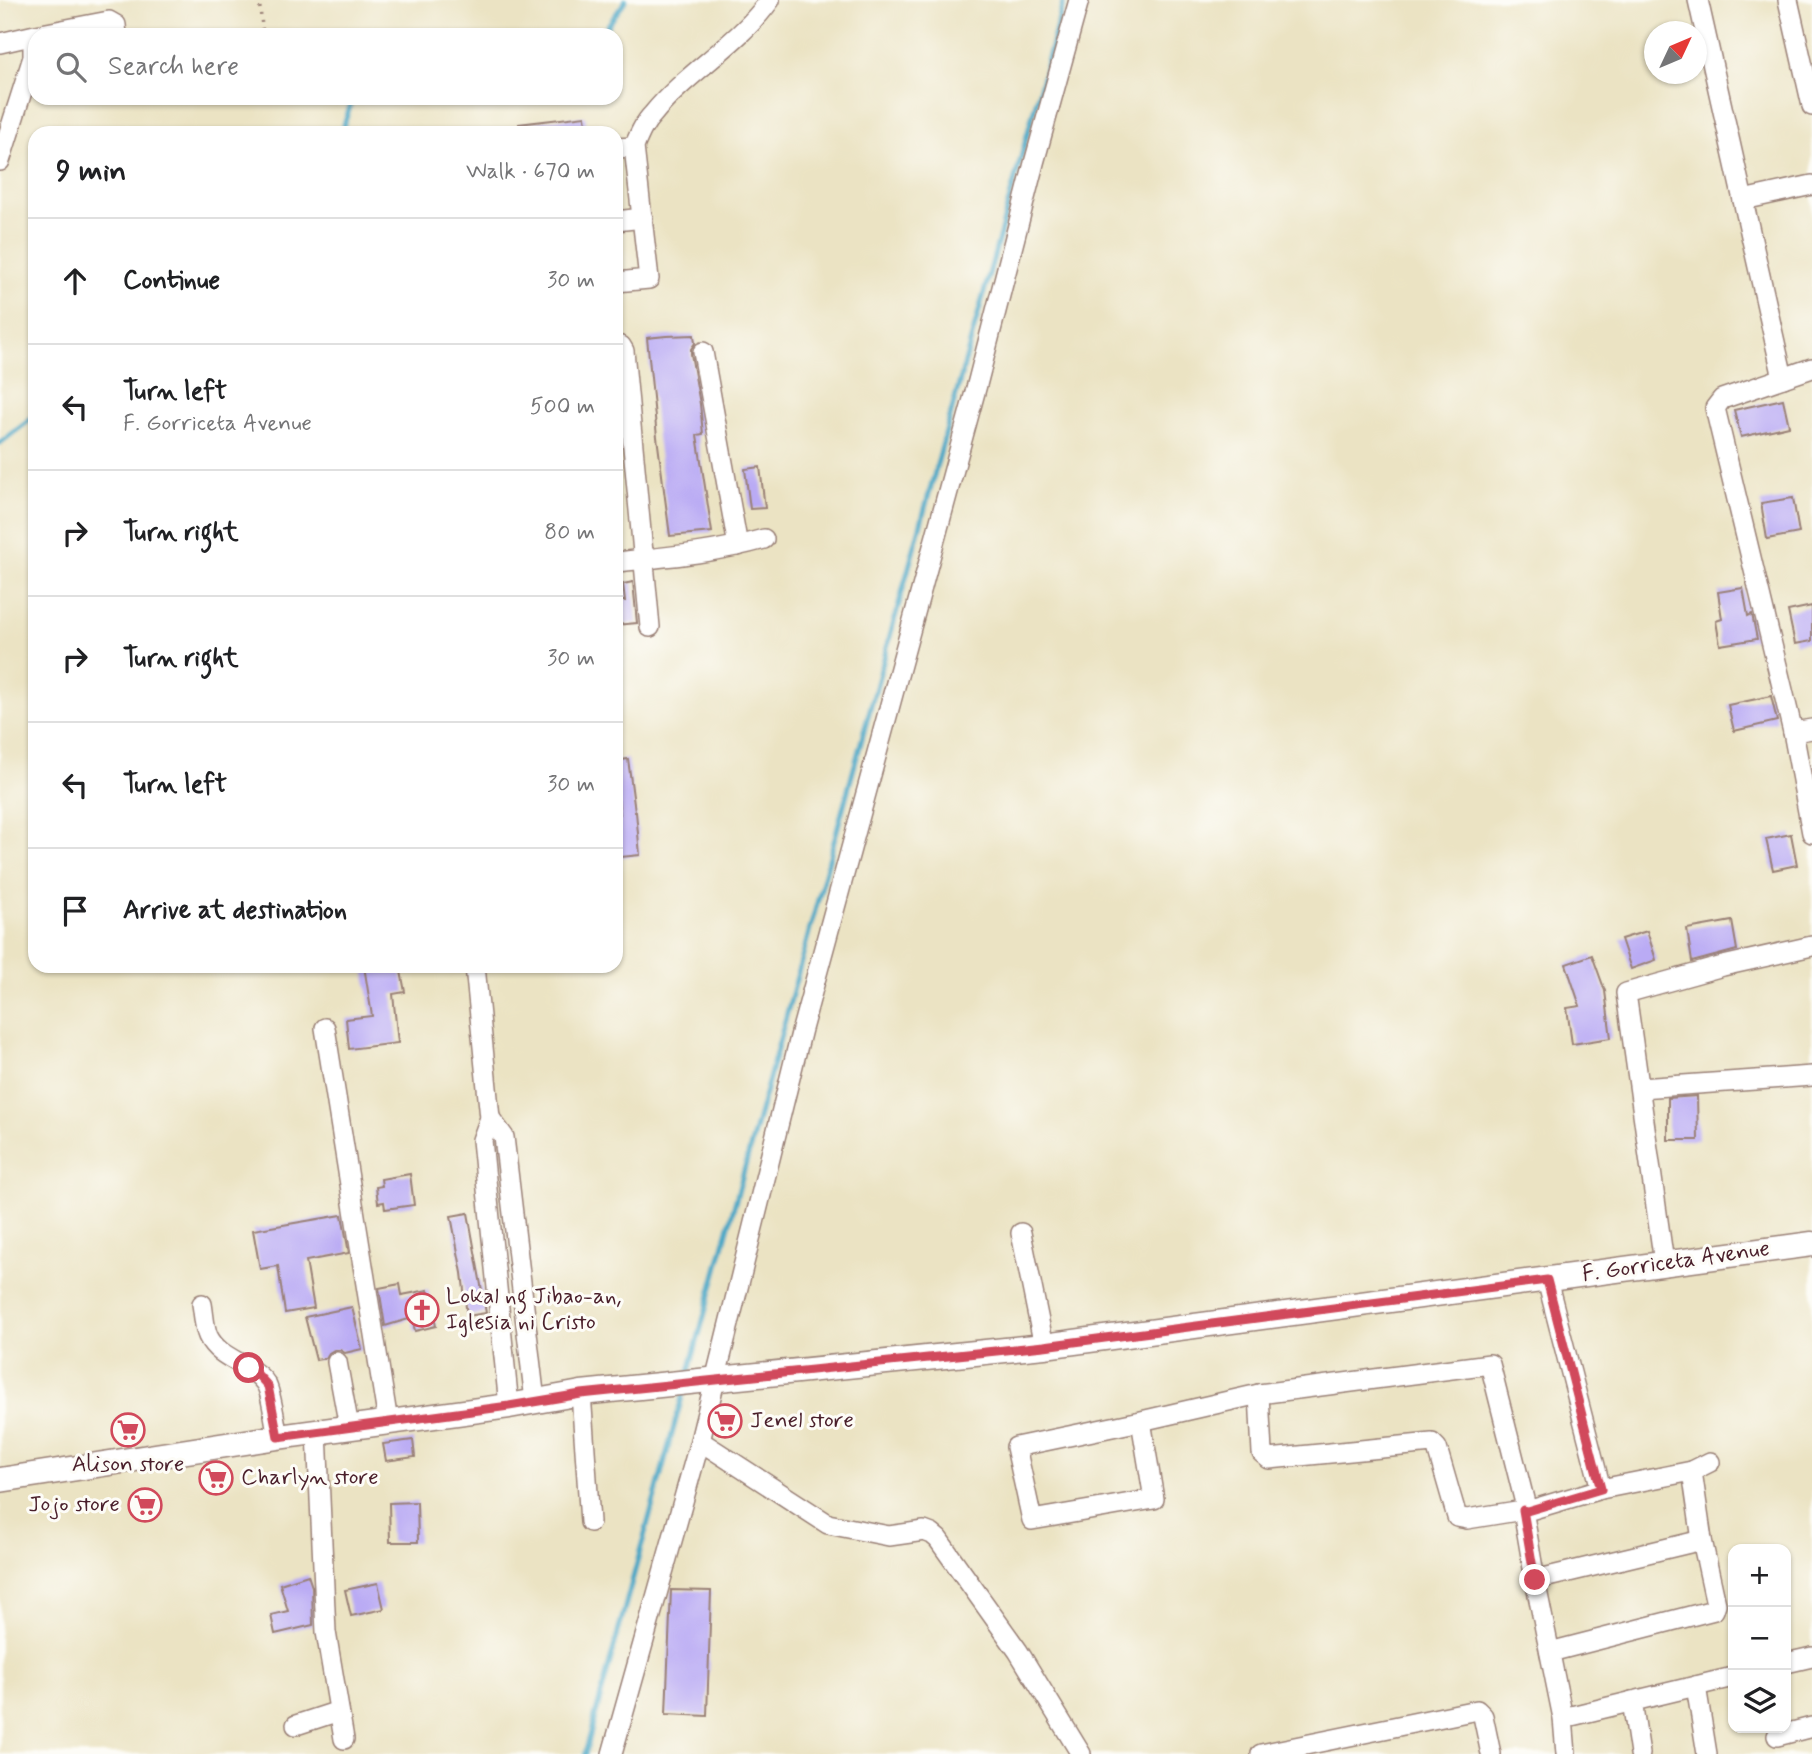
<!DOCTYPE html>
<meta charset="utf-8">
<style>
body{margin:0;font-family:Mynerve,sans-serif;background:#f6f6f6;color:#202124}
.controls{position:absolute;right:21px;bottom:21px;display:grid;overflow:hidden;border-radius:14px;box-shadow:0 2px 5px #0004}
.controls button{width:63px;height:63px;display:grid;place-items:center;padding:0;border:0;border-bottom:2px solid #e0e0e0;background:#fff;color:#202124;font:35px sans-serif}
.compass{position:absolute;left:1644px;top:21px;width:63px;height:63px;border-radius:50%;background:#fff;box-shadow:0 2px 5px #0004;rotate:46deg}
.stop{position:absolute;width:21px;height:21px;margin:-16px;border:5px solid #d1495b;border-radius:50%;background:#fff}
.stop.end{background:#d1495b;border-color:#fff;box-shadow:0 2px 7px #0008}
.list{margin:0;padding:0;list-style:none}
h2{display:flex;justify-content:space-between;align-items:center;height:91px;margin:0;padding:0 28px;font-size:30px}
h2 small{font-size:23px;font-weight:400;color:#757577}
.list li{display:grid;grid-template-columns:46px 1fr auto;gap:21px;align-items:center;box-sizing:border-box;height:126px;padding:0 28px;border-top:2px solid #e0e0e0}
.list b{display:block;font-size:26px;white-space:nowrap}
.list p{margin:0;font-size:23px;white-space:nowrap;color:#757577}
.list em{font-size:23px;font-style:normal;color:#757577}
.icon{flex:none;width:38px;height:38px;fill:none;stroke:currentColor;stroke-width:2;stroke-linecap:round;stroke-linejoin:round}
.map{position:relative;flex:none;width:1812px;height:1754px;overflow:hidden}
.search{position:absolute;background:#fff;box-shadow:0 2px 5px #0004;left:28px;top:28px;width:595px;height:77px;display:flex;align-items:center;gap:18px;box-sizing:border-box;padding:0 24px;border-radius:21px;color:#757577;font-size:26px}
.panel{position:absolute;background:#fff;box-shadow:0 2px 5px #0004;left:28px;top:126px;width:595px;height:847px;border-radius:21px}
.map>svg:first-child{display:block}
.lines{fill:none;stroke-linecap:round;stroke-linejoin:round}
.stream{stroke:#46a6c5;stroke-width:5}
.building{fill:#baabf4}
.minor-casing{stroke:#9a8177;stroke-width:22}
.major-casing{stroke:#9a8177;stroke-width:27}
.path{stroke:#9a8177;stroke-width:3.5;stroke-dasharray:2 5;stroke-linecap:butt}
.minor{stroke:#fff;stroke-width:19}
.major{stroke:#fff;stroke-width:24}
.route{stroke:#d1495b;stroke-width:9}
.labels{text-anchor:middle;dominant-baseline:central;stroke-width:6;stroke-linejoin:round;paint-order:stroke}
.street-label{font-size:23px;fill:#4a1f2b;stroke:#fdfcf7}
.poi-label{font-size:23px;fill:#4a1f2b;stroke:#fdfcf7;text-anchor:start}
</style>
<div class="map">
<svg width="1812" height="1754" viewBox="0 0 1812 1754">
<rect width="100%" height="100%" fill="#fdfcf7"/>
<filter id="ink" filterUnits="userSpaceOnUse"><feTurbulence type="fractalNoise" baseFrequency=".0143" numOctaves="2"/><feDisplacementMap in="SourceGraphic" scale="14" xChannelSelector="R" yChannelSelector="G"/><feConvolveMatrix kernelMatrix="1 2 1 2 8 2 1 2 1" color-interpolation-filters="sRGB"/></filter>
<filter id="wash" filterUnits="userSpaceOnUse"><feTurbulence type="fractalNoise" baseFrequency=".00686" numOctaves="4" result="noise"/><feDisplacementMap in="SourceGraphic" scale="28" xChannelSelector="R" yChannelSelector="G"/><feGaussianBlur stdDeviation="1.57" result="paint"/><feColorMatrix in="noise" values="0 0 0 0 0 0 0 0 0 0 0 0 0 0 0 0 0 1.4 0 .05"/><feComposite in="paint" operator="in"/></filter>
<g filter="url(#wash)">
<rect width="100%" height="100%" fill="#ebe3c3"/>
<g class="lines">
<g class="stream">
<path d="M601 35 626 0"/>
<path d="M341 133 353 98"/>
<path d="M0 443 35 416"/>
<path d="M688 1375 1064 0"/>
<path d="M585 1754 684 1390"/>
</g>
</g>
<g id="blocks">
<g class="building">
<path d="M585 116 587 133H519V124Z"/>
<path d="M694 335 695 343 691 349V354L700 404 703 434 697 435 712 532 670 536 657 437 647 338 666 336Z"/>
<path d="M1783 399 1789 426 1741 437 1734 410Z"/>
<path d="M760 467 765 508 750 509 745 469Z"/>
<path d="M1793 498 1799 533 1767 539 1761 503Z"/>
<path d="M633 582 637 623 616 625V601H625L623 584Z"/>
<path d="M1743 588 1748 616 1752 614 1757 639 1720 645 1716 621 1722 619 1718 592Z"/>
<path d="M1812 606V641L1795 644 1788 611Z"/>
<path d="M1771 696 1777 721 1734 731 1728 705Z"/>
<path d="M628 759 635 812H636L640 855 621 857 617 814H620L616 784V761Z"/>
<path d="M1791 834 1797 865 1773 870 1766 839Z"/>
<path d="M1732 921 1737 950 1692 962 1687 929Z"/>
<path d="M1647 931 1656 960 1631 969 1621 939Z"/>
<path d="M1592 955 1605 991 1611 1038 1572 1044 1567 1008 1580 1006 1566 964Z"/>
<path d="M364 966H400L405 992 393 994 398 1043 349 1049 346 1019 372 1016Z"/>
<path d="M1697 1096 1698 1140H1668V1098Z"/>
<path d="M410 1174 414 1205 385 1209 384 1202 378 1203 376 1187 382 1186 381 1179Z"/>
<path d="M468 1213 486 1313 467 1316 462 1273 451 1216Z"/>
<path d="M342 1215 349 1253 306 1261 314 1308 285 1313 278 1266 260 1269 253 1230Z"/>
<path d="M400 1284 402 1295 428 1290 436 1326 415 1331 412 1318 385 1326 379 1288Z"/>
<path d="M352 1307 362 1349 345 1353 340 1350H334L329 1353 326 1358 316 1360 305 1317Z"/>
<path d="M413 1440 415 1457 386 1461 383 1444Z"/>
<path d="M417 1502 418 1542H390L389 1503Z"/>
<path d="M308 1575 312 1587 313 1625 275 1634 271 1615 288 1611 280 1584Z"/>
<path d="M378 1583 384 1609 351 1616 345 1590Z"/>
<path d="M671 1590 711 1591 707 1716 666 1714Z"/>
</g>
</g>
</g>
<g filter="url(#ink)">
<use href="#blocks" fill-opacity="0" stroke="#9a8177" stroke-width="2"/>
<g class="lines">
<defs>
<g id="minor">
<path d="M1698 0 1783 378"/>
<path d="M1788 0 1812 106"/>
<path d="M36 35 109 21 116 25 117 35"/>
<path d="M0 43 35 35"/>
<path d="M616 148 634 147"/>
<path d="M0 161 33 57V36"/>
<path d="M1743 200 1812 185"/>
<path d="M616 221 643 218"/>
<path d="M616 282 649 279 634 147C639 135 644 123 653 114 687 72 738 45 770 0"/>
<path d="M616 345 621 346 624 351 650 627"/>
<path d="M703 352 738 546"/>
<path d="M1812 368 1722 399 1715 408 1793 732 1812 833"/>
<path d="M616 562C666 557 715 553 764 539"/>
<path d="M1793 732 1812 729"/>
<path d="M475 966 490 1118 482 1140 509 1406"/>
<path d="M325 1028 388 1422"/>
<path d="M1640 1088 1812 1076"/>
<path d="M490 1118 504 1137 535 1401"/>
<path d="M1021 1233 1044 1346"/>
<path d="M1664 1263 1626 993 1723 966 1812 946"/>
<path d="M1547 1280 1601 1489"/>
<path d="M202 1304C204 1315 204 1327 208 1336 219 1360 252 1363 266 1384 272 1394 275 1425 278 1437"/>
<path d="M337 1362 349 1427"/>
<path d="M581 1393 590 1522"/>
<path d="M1259 1394 1262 1453 1269 1459 1432 1443 1437 1448 1457 1517 1467 1519 1523 1510 1527 1511 1601 1489 1692 1471 1710 1462"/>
<path d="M1141 1421 1154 1499 1032 1520 1016 1447 1141 1421 1259 1394 1490 1364 1527 1511"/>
<path d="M317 1432 326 1632 344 1739"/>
<path d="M700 1441 828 1524 889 1536 924 1531 932 1534 938 1539 1018 1651 1081 1754"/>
<path d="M1523 1510 1535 1580 1563 1718 1566 1754"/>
<path d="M1535 1580 1702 1540"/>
<path d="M1550 1652 1714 1610 1716 1604 1702 1540 1692 1471"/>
<path d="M1786 1663 1812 1657"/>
<path d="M1696 1686 1707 1754"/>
<path d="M1632 1701 1640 1754"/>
<path d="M1563 1718 1733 1677"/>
<path d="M296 1725 339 1711"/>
<path d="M1777 1736 1812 1727"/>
<path d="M612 1754 700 1441 802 1029 978 381 1034 163 1079 0"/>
<path d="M1261 1754 1477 1710 1483 1716 1491 1754"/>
</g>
<path id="major" d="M0 1480 278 1437 509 1406 581 1393 1044 1346 1812 1244"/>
</defs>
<use href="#minor" class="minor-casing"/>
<use href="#major" class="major-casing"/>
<path class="path" d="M259 0 263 35"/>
<use href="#minor" class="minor"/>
<use href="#major" class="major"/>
</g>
</g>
<g class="lines" filter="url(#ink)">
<path class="route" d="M249 1368 257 1374 268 1386 278 1437 509 1406 581 1394 1044 1346 1547 1280 1601 1489 1527 1511 1523 1510 1535 1580"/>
</g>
<defs>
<symbol id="church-ring" viewBox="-11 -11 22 22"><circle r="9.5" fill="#fdfcf7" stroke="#d1495b" stroke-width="1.5"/><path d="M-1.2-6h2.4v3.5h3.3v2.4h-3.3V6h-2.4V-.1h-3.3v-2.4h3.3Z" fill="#d1495b"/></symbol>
<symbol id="supermarket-ring" viewBox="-11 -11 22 22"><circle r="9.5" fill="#fdfcf7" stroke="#d1495b" stroke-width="1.5"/><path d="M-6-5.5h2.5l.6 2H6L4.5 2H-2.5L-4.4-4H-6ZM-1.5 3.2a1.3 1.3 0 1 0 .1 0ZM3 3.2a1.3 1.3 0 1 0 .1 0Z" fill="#d1495b"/></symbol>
</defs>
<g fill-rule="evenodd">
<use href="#church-ring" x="403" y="1291" width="38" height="38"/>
<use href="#supermarket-ring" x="706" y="1402" width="38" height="38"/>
<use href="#supermarket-ring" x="109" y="1411" width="38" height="38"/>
<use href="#supermarket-ring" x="197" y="1459" width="38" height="38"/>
<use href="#supermarket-ring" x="126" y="1486" width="38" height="38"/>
</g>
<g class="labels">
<g class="street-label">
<text transform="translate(1676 1262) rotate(-8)">F. Gorriceta Avenue</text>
</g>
<g class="poi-label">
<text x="446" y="1297">Lokal ng Jibao-an,<tspan x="446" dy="26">Iglesia ni Cristo</tspan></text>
<text x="750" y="1421">Jenel store</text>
<text x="128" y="1465" text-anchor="middle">Alison store</text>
<text x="241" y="1478">Charlyn store</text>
<text x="120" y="1505" text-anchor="end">Jojo store</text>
</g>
</g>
</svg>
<div class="controls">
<button>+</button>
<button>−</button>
<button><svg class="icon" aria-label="layers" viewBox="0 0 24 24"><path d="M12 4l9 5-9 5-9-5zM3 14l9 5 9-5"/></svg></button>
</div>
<svg class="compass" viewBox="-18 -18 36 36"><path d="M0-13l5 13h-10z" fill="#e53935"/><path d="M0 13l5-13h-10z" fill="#757577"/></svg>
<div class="stop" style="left:249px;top:1368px"></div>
<div class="stop end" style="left:1535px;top:1580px"></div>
<div class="search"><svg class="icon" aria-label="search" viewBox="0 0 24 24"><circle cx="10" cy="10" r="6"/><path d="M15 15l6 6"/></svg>Search here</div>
<section class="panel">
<h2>9 min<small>Walk · 670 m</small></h2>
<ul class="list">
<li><svg class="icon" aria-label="ahead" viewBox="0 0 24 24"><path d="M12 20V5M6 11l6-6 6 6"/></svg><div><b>Continue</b></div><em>30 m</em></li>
<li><svg class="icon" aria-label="left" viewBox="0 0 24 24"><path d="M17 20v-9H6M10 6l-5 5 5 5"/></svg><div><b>Turn left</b><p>F. Gorriceta Avenue</p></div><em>500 m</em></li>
<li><svg class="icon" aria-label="right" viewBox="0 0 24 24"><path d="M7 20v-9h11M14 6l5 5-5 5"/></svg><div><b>Turn right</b></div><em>80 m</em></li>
<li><svg class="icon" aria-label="right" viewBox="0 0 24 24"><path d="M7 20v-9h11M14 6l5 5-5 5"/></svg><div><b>Turn right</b></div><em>30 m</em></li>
<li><svg class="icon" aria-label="left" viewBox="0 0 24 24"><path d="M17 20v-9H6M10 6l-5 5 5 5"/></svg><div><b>Turn left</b></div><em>30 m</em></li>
<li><svg class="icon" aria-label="arrive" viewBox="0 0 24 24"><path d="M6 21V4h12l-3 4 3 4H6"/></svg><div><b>Arrive at destination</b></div></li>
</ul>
</section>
</div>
